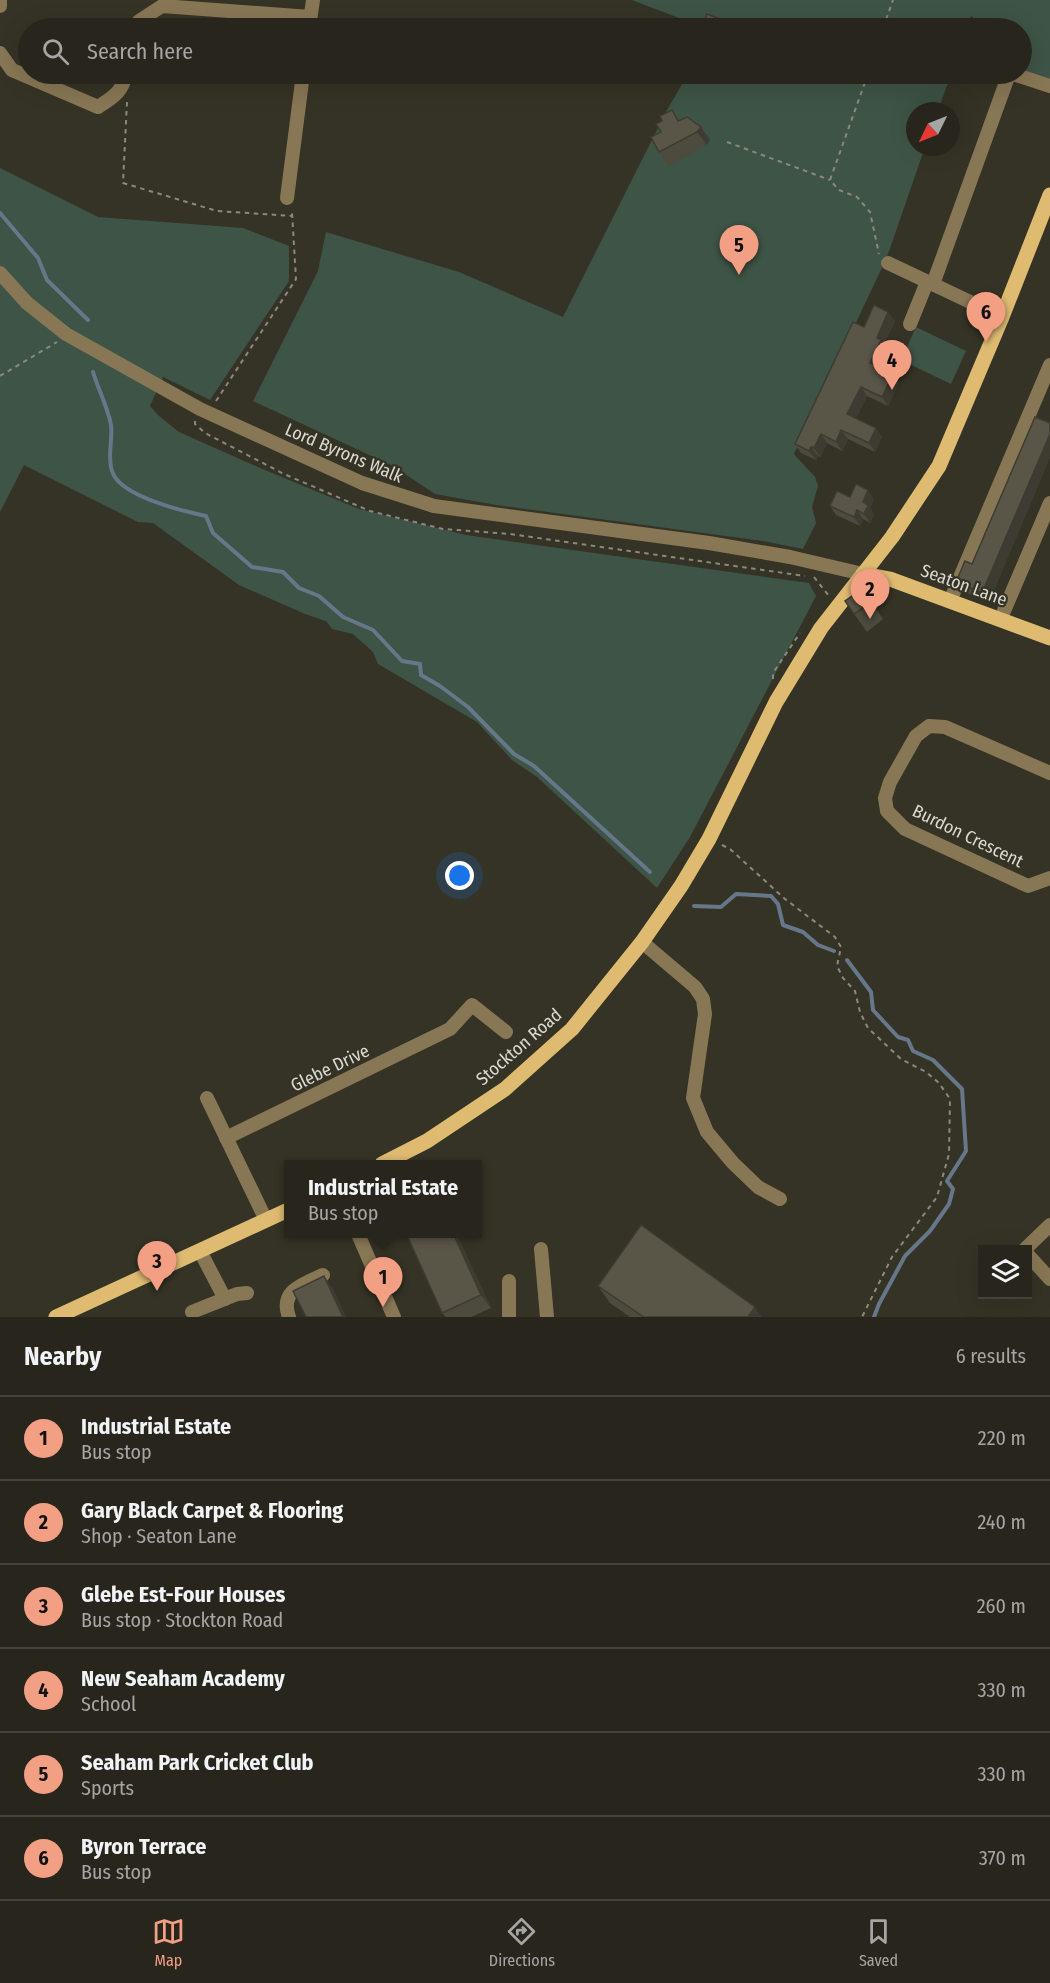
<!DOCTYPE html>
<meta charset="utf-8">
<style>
body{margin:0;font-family:"Fira Sans Condensed",sans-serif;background:#343229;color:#f1f3f6}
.controls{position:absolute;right:18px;bottom:18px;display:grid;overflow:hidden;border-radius:0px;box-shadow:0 6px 24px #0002}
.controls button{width:54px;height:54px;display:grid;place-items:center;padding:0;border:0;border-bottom:2px solid #44433b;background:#28261c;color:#f1f3f6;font:30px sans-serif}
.compass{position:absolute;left:906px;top:102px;width:54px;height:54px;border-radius:50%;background:#28261c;box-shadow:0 6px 24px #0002;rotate:227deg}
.you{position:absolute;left:460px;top:876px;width:21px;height:21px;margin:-15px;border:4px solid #fff;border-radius:50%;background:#1a73e8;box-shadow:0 0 0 9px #1a73e833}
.badge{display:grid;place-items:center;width:39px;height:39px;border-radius:50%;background:#f39f84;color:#111;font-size:20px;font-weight:700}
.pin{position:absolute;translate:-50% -50px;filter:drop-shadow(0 2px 3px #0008)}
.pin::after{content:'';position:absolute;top:32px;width:21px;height:18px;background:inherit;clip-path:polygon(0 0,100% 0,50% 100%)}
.popup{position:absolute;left:284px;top:1160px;width:198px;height:78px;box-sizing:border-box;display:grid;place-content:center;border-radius:0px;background:#28261c;filter:drop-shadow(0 2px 4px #0005);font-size:20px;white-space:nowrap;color:#a5a5a3}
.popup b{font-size:22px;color:#f1f3f6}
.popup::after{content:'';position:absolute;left:50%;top:100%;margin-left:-12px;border:12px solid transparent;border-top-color:#28261c}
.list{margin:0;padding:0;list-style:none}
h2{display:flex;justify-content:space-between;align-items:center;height:78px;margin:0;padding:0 24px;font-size:26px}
h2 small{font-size:20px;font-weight:400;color:#a5a5a3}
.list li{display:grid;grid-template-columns:39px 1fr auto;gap:18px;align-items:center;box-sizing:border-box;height:84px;padding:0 24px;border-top:2px solid #44433b}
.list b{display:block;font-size:22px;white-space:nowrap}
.list p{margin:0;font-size:20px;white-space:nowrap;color:#a5a5a3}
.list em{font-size:20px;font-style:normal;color:#a5a5a3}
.icon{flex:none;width:33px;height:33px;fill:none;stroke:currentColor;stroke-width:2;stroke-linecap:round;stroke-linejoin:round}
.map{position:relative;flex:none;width:1050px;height:1317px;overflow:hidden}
.search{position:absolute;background:#28261c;box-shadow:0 6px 24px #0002;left:18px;right:18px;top:18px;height:66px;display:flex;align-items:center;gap:15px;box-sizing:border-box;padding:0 21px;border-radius:33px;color:#a5a5a3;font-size:22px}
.sheet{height:582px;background:#28261c}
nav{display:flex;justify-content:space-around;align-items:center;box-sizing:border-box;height:84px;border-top:2px solid #44433b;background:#28261c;font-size:16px;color:#a5a5a3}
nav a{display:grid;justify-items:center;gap:3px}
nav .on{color:#f39f84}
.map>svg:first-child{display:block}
.green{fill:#3e5446}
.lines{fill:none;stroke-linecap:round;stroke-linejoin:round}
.stream{stroke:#657789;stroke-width:4}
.path{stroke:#8b897e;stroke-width:2;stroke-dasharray:4.5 4.5;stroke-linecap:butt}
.minor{stroke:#875;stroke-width:14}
.major{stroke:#dfbb72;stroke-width:15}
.wall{fill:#4d4a3e}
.shaded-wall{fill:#3e3c32}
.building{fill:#595648;stroke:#3e3c32;stroke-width:1.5}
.labels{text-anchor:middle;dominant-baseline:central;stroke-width:4.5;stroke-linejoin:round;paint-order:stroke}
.street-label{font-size:18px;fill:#dbd9d1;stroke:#353325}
</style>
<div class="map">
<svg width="1050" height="1317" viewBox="0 0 1050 1317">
<rect width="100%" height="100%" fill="#353325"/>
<g class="green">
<path d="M632 0H1050V81L1022 69V58L1025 52 1022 49V28H990L971 16 966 28H705Z"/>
<path d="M688 74H951L938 111H915V147H925L887 257 794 454 815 477 818 486 812 507 816 523 803 549 763 541 496 505 435 494 393 466 253 401 318 271 326 232 459 272 563 317 667 110Z"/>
<path d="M0 168 98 217 243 228 289 246V281L210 400 163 377 150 406 159 416 179 432 260 468 359 509 466 535 809 583 816 596 690 837 657 888 537 777 512 760 477 722 378 664 373 652 353 634 332 629 326 621 305 614 239 585 153 523 138 522 24 465 0 512Z"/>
<path d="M916 327 966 351 951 384 901 360Z"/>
</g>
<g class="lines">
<g class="stream">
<path d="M0 213 38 258 47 280 88 320"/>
<path d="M93 372C98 389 108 408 111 425 113 440 107 456 112 471 119 496 183 511 206 516L213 533 252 567 283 572 299 588 319 596 343 617 373 630 402 661 420 664 421 675 440 686 468 707 514 754 534 766 650 872"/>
<path d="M694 906 721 907 736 894 771 896 778 904 783 925 803 932 818 945 834 951"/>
<path d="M847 960 871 992 873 1010 898 1037 908 1040 913 1051 933 1060 962 1089 966 1151 947 1181 953 1189 949 1204 930 1231 905 1256 879 1304 874 1317"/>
</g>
<g class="path">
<path d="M883 28 893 0"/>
<path d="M868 74 830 180 839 190 857 197 870 212 879 254"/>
<path d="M127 102 123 183 217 211 293 216"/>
<path d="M727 142 830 180"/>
<path d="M0 376 57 342"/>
<path d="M216 401 296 279 292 212"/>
<path d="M195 421V424L205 433 284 474 370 511 443 529 510 534 805 576"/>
<path d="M814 577 829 596"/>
<path d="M773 679V673L800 633"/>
<path d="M722 845 730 849 785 899 835 937 841 947 837 966 843 978 855 991 860 1012 868 1028 901 1059 926 1072 939 1083 950 1099 949 1154 937 1197 892 1257 862 1317"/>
</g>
<g class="minor">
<path d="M0 6V0"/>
<path d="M135 28 139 21 162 6 310 17"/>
<path d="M309 28 313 0"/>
<path d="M0 53 12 70 98 107C112 98 124 91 125 74"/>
<path d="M1013 74 1050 86"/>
<path d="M287 198 303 74"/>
<path d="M888 263 1002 317"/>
<path d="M0 273 27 303 66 334 200 409 362 483 434 506 709 543 790 557 863 574"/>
<path d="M933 284 1009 74"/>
<path d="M910 324 927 282"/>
<path d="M950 601 1050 365"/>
<path d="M1001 618 1050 503"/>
<path d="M1050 773 945 727 929 726 916 736 890 782 885 798 887 811 905 829 1028 886 1050 878"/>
<path d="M642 942 695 987 703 999 705 1014 693 1098 707 1132 733 1163 758 1187 780 1199"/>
<path d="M207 1098 266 1220"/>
<path d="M226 1138 450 1029 472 1005 506 1032"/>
<path d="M358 1234 394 1317"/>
<path d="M541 1249 547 1317"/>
<path d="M1024 1250 1050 1225"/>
<path d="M200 1251 225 1299"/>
<path d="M1028 1255 1050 1279"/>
<path d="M192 1312 237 1294 247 1293"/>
<path d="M289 1317C279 1291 303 1284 323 1275"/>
<path d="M509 1317V1281"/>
</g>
<g class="major">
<path d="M863 574 890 579 1050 638"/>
<path d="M382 1164 427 1141 505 1089 572 1029 642 942 681 886 709 839 776 702 821 628 892 537 939 466 1002 317 1050 195"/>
<path d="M56 1317 288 1210"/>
</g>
</g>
<g class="wall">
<path d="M672 110 679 121 710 140 707 145 668 166 659 152 662 121Z"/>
<path d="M888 312 895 321 884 344 887 349 879 367 899 383 888 406 867 396 856 418 882 437 875 452 848 439 842 451 827 443 820 457 818 456 816 460 801 453 795 444 864 327Z"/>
<path d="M1050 423V457L989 602 962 591 956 582 972 564Z"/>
<path d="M850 497 874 499 870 508 874 514 870 523 863 519 860 526 836 515 830 506Z"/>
<path d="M862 589 883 619 867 632 845 601Z"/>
<path d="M406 1233H456L491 1308 471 1317H446L442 1313Z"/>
<path d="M598 1286 762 1317H630L610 1303Z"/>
</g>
<g class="shaded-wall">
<path d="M701 127 710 140 707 145 697 132Z"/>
<path d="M888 312 895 321 884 344 887 349 877 372 870 363 877 338Z"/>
<path d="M893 374 899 383 888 406 882 397Z"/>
<path d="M861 387 867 396 854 423 847 414Z"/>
<path d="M876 428 882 437 875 452 869 443Z"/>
<path d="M841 430 848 439 842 451 836 442Z"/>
<path d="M821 434 827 443 820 457 814 448Z"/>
<path d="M1050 434V457L989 602 982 593Z"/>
<path d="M811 447 818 456 816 460 809 451Z"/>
<path d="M868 490 874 499 870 508 874 514 870 523 864 514 863 502Z"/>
<path d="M857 510 863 519 860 526 854 517Z"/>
<path d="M453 1233H456L491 1308 481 1295Z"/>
<path d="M324 1276 334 1290 346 1317H343Z"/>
<path d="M755 1307 762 1317H748Z"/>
</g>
<g class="building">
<path d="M707 14 744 28H701Z"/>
<path d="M672 110 678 121 687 117 701 127 697 132 659 152 651 137 661 132 656 124 662 121 660 116Z"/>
<path d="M874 305 888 312 877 338 881 340 870 363 893 374 882 397 861 387 847 414 876 428 869 443 841 430 836 442 821 434 814 448 811 447 809 451 795 444 853 322 864 327Z"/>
<path d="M1035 417 1050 423V434L982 593 956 582 965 561 972 564Z"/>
<path d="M856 484 868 490 863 502 868 505 864 514 857 510 854 517 830 506 837 491 850 497Z"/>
<path d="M862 589 871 602 854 614 845 601Z"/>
<path d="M641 1225 755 1307 748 1317H644L598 1286Z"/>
<path d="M406 1233H453L481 1295 442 1313Z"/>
<path d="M324 1276 343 1317H306L293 1291Z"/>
</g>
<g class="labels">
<g class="street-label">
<text transform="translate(344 453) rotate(23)">Lord Byrons Walk</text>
<text transform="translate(964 585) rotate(20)">Seaton Lane</text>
<text transform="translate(968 836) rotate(26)">Burdon Crescent</text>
<text transform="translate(519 1047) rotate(-41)">Stockton Road</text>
<text transform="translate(330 1068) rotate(-26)">Glebe Drive</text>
</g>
</g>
</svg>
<div class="controls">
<button><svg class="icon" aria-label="layers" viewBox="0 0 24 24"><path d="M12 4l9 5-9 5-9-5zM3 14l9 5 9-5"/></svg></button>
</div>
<svg class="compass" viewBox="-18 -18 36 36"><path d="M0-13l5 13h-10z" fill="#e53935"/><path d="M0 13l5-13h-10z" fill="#a5a5a3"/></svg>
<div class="you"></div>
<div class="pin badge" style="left:383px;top:1307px">1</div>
<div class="popup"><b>Industrial Estate</b>Bus stop</div>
<div class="pin badge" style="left:870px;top:619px">2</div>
<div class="pin badge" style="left:157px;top:1291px">3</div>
<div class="pin badge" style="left:892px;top:390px">4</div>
<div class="pin badge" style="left:739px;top:275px">5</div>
<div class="pin badge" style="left:986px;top:342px">6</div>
<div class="search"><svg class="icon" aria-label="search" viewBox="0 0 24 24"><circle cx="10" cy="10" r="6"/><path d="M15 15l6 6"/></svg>Search here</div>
</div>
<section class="sheet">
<h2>Nearby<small>6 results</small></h2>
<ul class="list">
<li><span class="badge">1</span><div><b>Industrial Estate</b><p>Bus stop</p></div><em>220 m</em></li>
<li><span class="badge">2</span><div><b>Gary Black Carpet &amp; Flooring</b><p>Shop · Seaton Lane</p></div><em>240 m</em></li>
<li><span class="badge">3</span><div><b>Glebe Est-Four Houses</b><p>Bus stop · Stockton Road</p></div><em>260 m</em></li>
<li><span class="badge">4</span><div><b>New Seaham Academy</b><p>School</p></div><em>330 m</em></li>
<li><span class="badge">5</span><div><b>Seaham Park Cricket Club</b><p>Sports</p></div><em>330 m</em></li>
<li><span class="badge">6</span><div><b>Byron Terrace</b><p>Bus stop</p></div><em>370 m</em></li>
</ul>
</section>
<nav>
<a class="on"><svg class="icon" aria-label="map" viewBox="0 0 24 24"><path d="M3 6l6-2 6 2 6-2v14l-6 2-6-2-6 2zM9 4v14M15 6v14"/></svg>Map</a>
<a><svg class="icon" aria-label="directions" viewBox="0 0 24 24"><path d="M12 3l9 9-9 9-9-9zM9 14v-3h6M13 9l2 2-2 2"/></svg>Directions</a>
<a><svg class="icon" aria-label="saved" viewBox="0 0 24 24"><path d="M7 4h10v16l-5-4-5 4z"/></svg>Saved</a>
</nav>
